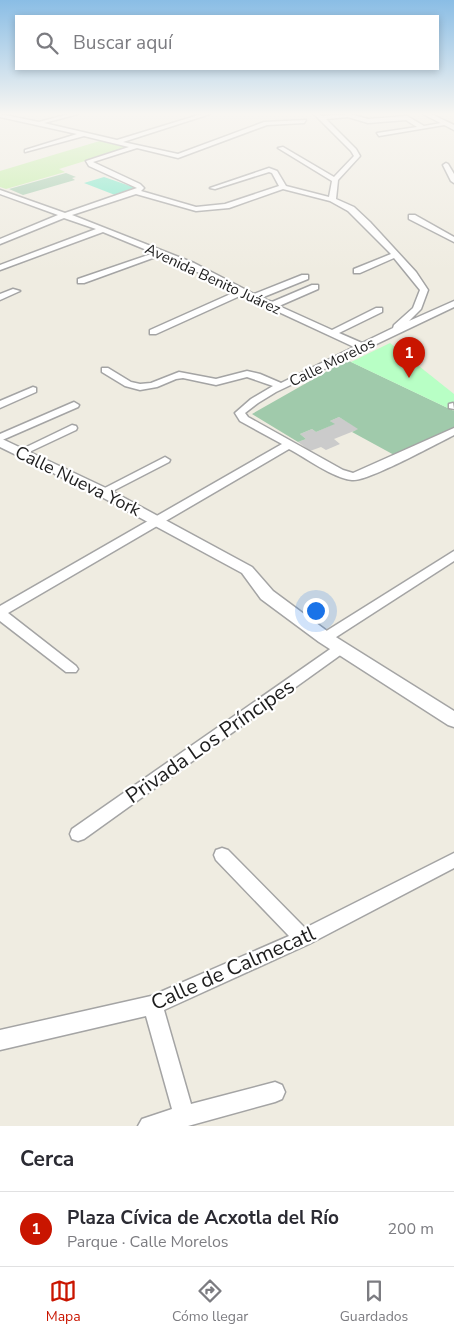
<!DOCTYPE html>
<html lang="es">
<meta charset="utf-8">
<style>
body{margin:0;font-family:"Nunito Sans",sans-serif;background:#f2f2f3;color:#2b2b33}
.you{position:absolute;left:315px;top:610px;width:18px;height:18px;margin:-12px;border:4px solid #fff;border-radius:50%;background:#1a73e8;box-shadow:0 0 0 8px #1a73e833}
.badge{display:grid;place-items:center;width:32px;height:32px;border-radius:50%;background:#c91500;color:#fff;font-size:16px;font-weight:700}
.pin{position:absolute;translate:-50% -41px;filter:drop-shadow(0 1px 2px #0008)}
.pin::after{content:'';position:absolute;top:26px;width:18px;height:15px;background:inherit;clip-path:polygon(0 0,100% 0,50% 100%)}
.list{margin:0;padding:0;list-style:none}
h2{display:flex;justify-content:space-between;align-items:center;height:65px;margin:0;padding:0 20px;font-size:21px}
h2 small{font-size:16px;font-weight:400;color:#7c7c81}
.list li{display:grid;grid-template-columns:32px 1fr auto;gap:15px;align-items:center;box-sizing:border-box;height:75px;padding:0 20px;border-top:1px solid #e1e1e2}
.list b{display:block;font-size:19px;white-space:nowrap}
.list p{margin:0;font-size:16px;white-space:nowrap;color:#7c7c81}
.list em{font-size:16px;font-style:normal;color:#7c7c81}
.icon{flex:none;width:28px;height:28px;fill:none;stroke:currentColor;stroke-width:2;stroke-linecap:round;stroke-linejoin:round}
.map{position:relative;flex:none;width:454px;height:1126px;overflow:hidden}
.search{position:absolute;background:#fff;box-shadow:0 2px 8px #0003;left:15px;right:15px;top:15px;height:55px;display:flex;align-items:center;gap:12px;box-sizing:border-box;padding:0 18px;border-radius:0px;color:#7c7c81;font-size:19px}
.sheet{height:140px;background:#fff}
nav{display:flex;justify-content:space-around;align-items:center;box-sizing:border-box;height:70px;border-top:1px solid #e1e1e2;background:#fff;font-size:14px;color:#7c7c81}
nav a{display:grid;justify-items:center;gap:2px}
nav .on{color:#c91500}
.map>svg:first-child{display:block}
.religious{fill:#cbcbcb}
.grass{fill:#bfefa1}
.cemetery{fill:#a0caab}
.park{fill:#b8ffc5}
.pitch{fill:#76e7c7}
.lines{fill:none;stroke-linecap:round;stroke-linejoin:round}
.minor-casing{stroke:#a4a4a4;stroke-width:3}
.tertiary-casing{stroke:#a4a4a4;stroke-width:3}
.minor{fill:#fff;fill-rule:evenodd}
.tertiary{fill:#fff;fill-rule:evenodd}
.labels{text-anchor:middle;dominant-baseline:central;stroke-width:4.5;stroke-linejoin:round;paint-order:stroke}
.far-street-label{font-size:15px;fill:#1d1d1d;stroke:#fff}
.street-label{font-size:18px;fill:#1d1d1d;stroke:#fff}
.near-street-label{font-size:21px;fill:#1d1d1d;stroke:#fff}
</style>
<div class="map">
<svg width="454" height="1126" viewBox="0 0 454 1126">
<rect width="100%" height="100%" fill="#efece1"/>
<path class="religious" d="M339 417 359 429 334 439 340 444 326 450 321 447 310 451 298 442 306 439 300 434 312 429 316 432 334 424 330 421Z"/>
<path class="grass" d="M103 140 130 147 59 169 65 172 6 189 0 187V171Z"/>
<g class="cemetery">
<path d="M66 173 76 177 72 178 75 180 23 195 9 189Z"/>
<path d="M347 360 454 411V428L396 456 352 432 358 429 339 417 330 421 335 424 316 432 312 429 300 434 306 439 298 442 252 414Z"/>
</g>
<path class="park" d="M390 343 454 394V411L351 362Z"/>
<path class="pitch" d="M104 177 136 188 115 195 84 183Z"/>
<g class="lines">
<defs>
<g id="minor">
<path d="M0 114 39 122 69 114H78L44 123 117 140 202 114H210L123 142 178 154 264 122 306 120 304 123 267 125 178 158 137 148 93 162 140 184 144 188 141 191 196 207 225 204 279 186 272 173 269 172 215 189 210 188 269 168 277 171 286 186 329 197 332 181 278 148 283 147 334 177 354 156 351 151 314 114H320L322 116 350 114 368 119 407 116 424 126 447 122 450 124 379 136 377 133 417 127 406 120 368 123 348 117 326 119 356 149 360 156 338 180 336 199 354 207 370 222 416 272 428 290 421 309 409 321 454 301V307L276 392 258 403 245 413 248 417 343 470 353 473 454 428V435C436 444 367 482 352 480 333 478 306 458 289 449L8 613 76 666 78 669 76 672H66L0 621V606L282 444 240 421 235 413 251 399 273 386 247 377 216 385 183 378 176 379 157 387 140 390 125 386 102 372V368H108L131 382 140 384 151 383 179 372 216 379 247 371 260 374 281 383 354 347 242 295 156 334H150V330L235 292 188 267 161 255 84 283H78V279L154 253 103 232 0 270V265L96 229 64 218 0 244V239L58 215 0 194V190L65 213 137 188 89 166 86 161 129 147 84 136 25 152V150L77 134 0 117ZM283 189 330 201 348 211 391 254 354 269V273H360L394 258 420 290 413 308 394 325 393 328 362 343 339 333 382 312V308H376L332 330 279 306 318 289V285H312L272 302 261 298 308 279V275H302L254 294 194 263 72 215 136 194 196 211 229 208Z"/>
<path d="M446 163 448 164 454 174V183L451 181 443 165Z"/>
<path d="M409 215H415L454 237V242L409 219Z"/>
<path d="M13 289 20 291 0 300V294Z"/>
<path d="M33 387 36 388V392L0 408V401Z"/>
<path d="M74 402 79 405 78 407 0 441V434Z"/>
<path d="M453 403 454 409 449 408V404Z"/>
<path d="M72 425 76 426 77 428 76 430 25 454 21 455 16 452Z"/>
<path d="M165 457 170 460 169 462 107 494H99L97 492Z"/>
<path d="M454 551V561L330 641H320L318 638 320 635Z"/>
<path d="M341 643 346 645 348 648 346 651 84 839 78 841 72 839 70 834 72 829 336 645Z"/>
<path d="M222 848 228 850 305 928 454 853V868L309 944 164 1010 191 1104 275 1082 282 1085 285 1092 282 1099 275 1102 188 1126H138L142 1119 172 1109 146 1016 0 1050V1030L151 996 289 936 216 860 214 855 216 850Z"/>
</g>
<g id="tertiary">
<path d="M423 114H431L454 125V130Z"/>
<path d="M0 438 108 489 252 567 273 591 331 634 454 711V727L448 725 319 642 261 599 242 573 98 495 0 447Z"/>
</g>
</defs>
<use href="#minor" class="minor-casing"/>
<use href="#tertiary" class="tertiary-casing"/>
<use href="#minor" class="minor"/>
<use href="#tertiary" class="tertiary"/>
</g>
<linearGradient id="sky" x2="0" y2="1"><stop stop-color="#8abde5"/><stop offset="0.42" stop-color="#f8f6f2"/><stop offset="1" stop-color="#f8f6f2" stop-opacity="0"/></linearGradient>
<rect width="454" height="271" fill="url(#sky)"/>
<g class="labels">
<g class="far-street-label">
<text transform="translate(213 279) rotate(25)">Avenida Benito Juárez</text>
<text transform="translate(332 362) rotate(-26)">Calle Morelos</text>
</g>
<g class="street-label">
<text transform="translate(78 481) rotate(26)">Calle Nueva York</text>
</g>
<g class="near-street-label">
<text transform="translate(210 741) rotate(-35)">Privada Los Príncipes</text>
<text transform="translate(233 968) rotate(-24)">Calle de Calmecatl</text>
</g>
</g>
</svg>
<div class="you"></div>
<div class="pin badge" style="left:409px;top:378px">1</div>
<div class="search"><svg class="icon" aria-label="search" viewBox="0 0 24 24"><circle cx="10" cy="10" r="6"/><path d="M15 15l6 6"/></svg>Buscar aquí</div>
</div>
<section class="sheet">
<h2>Cerca<small></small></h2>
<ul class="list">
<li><span class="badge">1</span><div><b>Plaza Cívica de Acxotla del Río</b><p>Parque · Calle Morelos</p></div><em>200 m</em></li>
</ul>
</section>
<nav>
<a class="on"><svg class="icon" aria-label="map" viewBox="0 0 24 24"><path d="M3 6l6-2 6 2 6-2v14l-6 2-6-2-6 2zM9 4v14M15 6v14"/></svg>Mapa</a>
<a><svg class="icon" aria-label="directions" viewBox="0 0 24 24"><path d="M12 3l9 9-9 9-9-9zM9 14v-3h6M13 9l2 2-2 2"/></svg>Cómo llegar</a>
<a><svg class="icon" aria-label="saved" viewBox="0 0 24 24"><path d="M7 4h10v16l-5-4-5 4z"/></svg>Guardados</a>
</nav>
